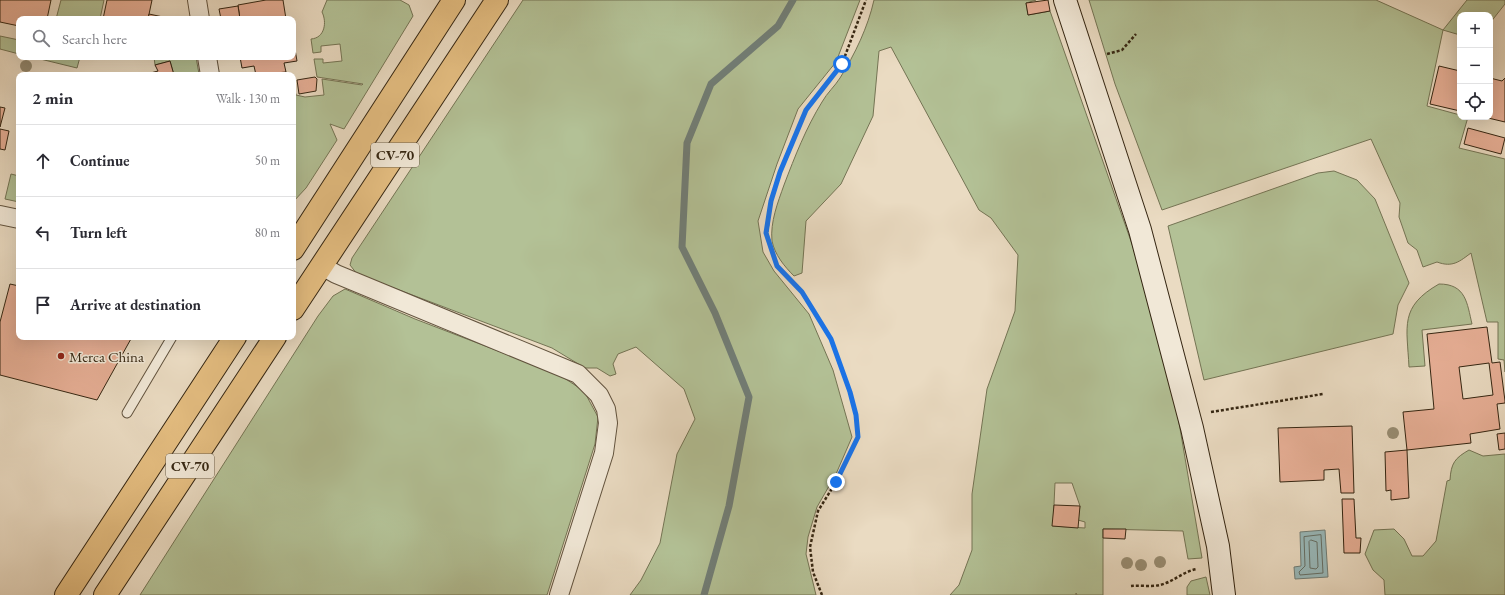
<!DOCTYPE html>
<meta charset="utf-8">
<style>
body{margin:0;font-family:"EB Garamond",serif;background:#f7f7f7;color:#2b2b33}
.controls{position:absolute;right:12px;top:12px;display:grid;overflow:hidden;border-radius:8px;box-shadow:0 4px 16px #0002}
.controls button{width:36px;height:36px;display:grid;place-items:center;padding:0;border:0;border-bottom:1px solid #e1e1e2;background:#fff;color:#2b2b33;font:20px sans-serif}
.stop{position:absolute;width:12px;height:12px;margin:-9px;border:3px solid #1a73e8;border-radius:50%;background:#fff}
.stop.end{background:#1a73e8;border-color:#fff;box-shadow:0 1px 4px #0008}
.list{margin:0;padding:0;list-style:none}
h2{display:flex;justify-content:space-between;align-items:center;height:52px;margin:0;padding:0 16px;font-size:17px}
h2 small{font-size:13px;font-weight:400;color:#7c7c81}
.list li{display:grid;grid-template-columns:26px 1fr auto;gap:12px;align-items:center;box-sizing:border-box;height:72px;padding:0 16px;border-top:1px solid #e1e1e2}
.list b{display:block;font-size:15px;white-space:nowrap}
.list em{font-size:13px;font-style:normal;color:#7c7c81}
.icon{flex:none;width:22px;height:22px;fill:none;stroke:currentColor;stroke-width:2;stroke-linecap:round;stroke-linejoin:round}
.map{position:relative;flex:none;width:1505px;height:595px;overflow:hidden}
.search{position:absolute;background:#fff;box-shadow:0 4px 16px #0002;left:16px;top:16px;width:280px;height:44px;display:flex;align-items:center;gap:10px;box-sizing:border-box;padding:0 14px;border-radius:8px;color:#7c7c81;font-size:15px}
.panel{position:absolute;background:#fff;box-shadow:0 4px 16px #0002;left:16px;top:72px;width:280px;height:268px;border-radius:8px}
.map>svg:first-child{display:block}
.green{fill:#b3c196;stroke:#747454;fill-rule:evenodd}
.water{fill:#99b9ba;stroke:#717e77}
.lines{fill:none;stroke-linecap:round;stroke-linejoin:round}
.shore{stroke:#677066;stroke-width:1}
.stream{stroke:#717e77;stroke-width:7}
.building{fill:#e7af96;stroke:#352612;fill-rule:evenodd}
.service-casing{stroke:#62533e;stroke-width:11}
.minor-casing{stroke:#62533e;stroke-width:20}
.secondary-casing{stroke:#352612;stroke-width:24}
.primary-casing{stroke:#352612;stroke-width:24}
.path{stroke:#352612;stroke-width:2.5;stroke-dasharray:3 2;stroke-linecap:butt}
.service{stroke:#f1e8d7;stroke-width:9}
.minor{stroke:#f1e8d7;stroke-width:18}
.secondary{stroke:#f1e8d7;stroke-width:22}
.primary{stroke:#e5be81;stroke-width:22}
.tree{fill:#988d73}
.route{stroke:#1a73e8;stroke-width:5}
.poi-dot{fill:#8f2418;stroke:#f1e8d7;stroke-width:1.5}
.labels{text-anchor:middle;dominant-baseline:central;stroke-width:3;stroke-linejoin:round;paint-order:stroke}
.shield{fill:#f1e8d7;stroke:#6d604d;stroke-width:1}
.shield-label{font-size:14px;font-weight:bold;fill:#352612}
.poi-label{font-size:15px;fill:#352612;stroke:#f1e8d7;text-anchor:start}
</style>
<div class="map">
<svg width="1505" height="595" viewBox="0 0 1505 595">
<rect width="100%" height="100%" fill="#eadbc2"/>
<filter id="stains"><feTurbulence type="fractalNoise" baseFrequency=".005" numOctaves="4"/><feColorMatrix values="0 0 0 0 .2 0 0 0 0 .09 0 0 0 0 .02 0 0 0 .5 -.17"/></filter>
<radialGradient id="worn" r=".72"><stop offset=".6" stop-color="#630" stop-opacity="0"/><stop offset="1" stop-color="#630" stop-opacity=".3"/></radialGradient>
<g class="green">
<path d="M61 0H104L100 19H56Z"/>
<path d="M327 0H400L409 5 413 16 344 129 330 124 337 140 306 188 293 202V80L296 95 305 97 324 95 322 79 362 85 363 84 317 77 314 59H323V63L342 61 340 44 321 46V52L313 53 311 39C325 38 327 22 322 12Z"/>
<path d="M523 0H860L836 62 798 109 777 164 758 221 763 252 774 271 809 314 833 370 852 437 836 474 817 507 808 537 806 554 816 595H630L641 580 660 543 677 454 695 419 684 389 636 347 618 354 613 364 616 374 610 376 597 368H585L552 348 357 274 350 265 352 258Z"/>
<path d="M874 0H1036L1026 3 1028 15 1050 11 1133 247 1175 399 1202 558 1188 559 1183 531 1103 529V595H1077L1076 593V595H950L959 585 972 550V494L987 389 1015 311 1018 255 991 218 979 210 891 47 879 51 873 116 841 184 806 221 802 273 794 276C784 266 775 255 772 241 770 222 778 202 784 185 795 156 806 128 822 102 827 93 835 86 840 78 855 54 868 27 874 0ZM1055 483H1072L1080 506 1078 520 1085 522V528L1053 526Z"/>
<path d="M1089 0H1376L1443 30 1467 0H1505V4L1490 23V15H1460V35L1443 30 1427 106 1460 115V117H1468L1459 148 1505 159V372L1504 360 1498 359V322H1487L1471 253C1460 261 1453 268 1437 262L1423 267 1417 250 1408 243 1399 217 1400 203 1371 139 1162 210 1115 84Z"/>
<path d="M0 36 19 40V54L0 49Z"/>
<path d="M32 57H80L77 68Z"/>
<path d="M154 57H196L199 74 174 75 170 61 155 65Z"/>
<path d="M1334 171 1357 180 1375 199 1409 283 1398 305 1393 334 1204 380 1168 226 1318 173Z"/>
<path d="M11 174 19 176V202L5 199Z"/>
<path d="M1439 284C1466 284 1467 303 1472 324L1422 330 1425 366 1409 367C1407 326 1399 307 1439 284Z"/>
<path d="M345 289 415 319 558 374 584 391 598 417 595 444 547 595H140L318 316 333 296Z"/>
<path d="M1469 450 1483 456 1505 454V595H1385L1384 580 1373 570 1365 554 1374 530 1394 529 1404 539 1412 556H1423L1436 541 1447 481 1450 480C1451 463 1455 458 1469 450Z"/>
<path d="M1206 577 1210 595H1187V587L1191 581Z"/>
</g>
<path class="water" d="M1325 530 1328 577 1295 579 1294 567 1301 566 1300 532Z"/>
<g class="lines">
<g class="shore">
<path d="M1321 535 1323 573 1300 575 1299 572 1305 566 1304 537Z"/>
<path d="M1311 540 1317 542 1318 567 1316 569 1310 568 1309 542Z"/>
</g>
<path class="stream" d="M704 595 729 506 749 397 715 313 682 247 687 143 711 84 778 26 793 0"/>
</g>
<g class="building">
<path d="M0 0H51L47 19H19V26L0 22Z"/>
<path d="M107 0H152L148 19H103Z"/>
<path d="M266 0H283L286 19H240L238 5Z"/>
<path d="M1048 0 1050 11 1028 15 1026 3Z"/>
<path d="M238 6 240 19H221L219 9Z"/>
<path d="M149 14 163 17 162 19H148Z"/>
<path d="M293 38 297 61 284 63 286 72 256 75 254 66 242 68 240 57H293Z"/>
<path d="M170 61 174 75H143L158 71 155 65Z"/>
<path d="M1439 66 1460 71V111L1430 104Z"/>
<path d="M315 77 317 79 316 91 299 94 297 80Z"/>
<path d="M1490 78 1502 81 1505 78V122L1484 117H1490Z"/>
<path d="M0 107 5 108 0 127Z"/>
<path d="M1468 128 1505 138 1501 154 1464 144Z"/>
<path d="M0 129 9 131 5 150 0 149Z"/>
<path d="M10 284 19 286V337H132L97 400 0 375V322Z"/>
<path d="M1487 327 1492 363 1500 362 1505 401V403L1497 404 1500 429 1470 434 1471 443 1407 450 1403 412 1434 409 1427 334ZM1489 363 1493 395 1463 399 1459 367Z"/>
<path d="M1352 426 1354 493H1341L1339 469 1324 470V480L1280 482 1278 428Z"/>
<path d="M1505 433V449L1499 450 1497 434Z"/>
<path d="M1407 450 1409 498 1391 500V490L1386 491 1385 452Z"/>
<path d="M1342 499H1354L1356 538H1361L1360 553H1344Z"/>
<path d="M1054 505 1080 506 1078 528 1052 526Z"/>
<path d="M1103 529H1126L1125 539 1103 538Z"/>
</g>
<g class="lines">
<defs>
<path id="service" d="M127 413 172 337"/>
<g id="minor">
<path d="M197 0 200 19"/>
<path d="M207 57 210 75"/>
<path d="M0 215 19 219"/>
<path d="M322 266 336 274 578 374 599 395 606 409 608 423 604 453 559 595"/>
</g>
<path id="secondary" d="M1065 0 1140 230 1192 428 1218 546 1224 595"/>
<g id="primary">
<path d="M293 249 454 0"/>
<path d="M293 309 497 0"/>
<path d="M66 595 235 337"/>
<path d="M105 595 275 337"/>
</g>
</defs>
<use href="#service" class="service-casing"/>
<use href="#minor" class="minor-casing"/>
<use href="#secondary" class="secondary-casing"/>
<use href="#primary" class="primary-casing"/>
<g class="path">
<path d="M1107 54 1122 50 1136 34"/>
<path d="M1211 412 1323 394"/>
<path d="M1131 586C1140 585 1151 587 1160 585 1173 582 1184 571 1197 569"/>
<path d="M822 595 813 572 810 547 818 511 836 482 858 437 856 415 850 392 831 339 802 292 777 266 767 233 771 201 780 172 806 111 842 64 866 0"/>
</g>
<use href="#service" class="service"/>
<use href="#minor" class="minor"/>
<use href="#secondary" class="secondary"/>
<use href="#primary" class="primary"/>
</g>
<g class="tree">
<circle cx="26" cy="66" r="6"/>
<circle cx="1393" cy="433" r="6"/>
<circle cx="1160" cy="562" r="6"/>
<circle cx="1127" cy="563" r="6"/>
<circle cx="1141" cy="565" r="6"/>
</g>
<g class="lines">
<path class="route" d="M836 482 858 437 856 415 850 392 831 339 802 292 777 266 766 233 771 201 780 172 806 110 842 64"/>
</g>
<circle class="poi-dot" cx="61" cy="356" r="4"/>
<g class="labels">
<g class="shield">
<rect x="371" y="143" width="48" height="24" rx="3"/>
<rect x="166" y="454" width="48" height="24" rx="3"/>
</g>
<g class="shield-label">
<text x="395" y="155">CV-70</text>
<text x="190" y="466">CV-70</text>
</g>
<g class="poi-label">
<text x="69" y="356">Merca China</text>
</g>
</g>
<rect width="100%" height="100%" filter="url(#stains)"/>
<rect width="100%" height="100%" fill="url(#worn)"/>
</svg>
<div class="controls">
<button>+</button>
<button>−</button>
<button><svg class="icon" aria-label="locate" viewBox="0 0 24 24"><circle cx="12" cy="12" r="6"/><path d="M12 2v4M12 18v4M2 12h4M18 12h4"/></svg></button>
</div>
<div class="stop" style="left:842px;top:64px"></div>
<div class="stop end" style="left:836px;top:482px"></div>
<div class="search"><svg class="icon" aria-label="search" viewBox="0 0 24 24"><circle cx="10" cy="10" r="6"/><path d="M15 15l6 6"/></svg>Search here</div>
<section class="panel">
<h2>2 min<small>Walk · 130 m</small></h2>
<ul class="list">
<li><svg class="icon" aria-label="ahead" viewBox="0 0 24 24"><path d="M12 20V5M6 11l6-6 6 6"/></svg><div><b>Continue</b></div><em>50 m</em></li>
<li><svg class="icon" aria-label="left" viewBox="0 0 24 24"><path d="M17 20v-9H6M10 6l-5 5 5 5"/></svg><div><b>Turn left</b></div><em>80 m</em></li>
<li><svg class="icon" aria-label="arrive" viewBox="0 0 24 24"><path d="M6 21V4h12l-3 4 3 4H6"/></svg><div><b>Arrive at destination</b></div></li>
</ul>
</section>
</div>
